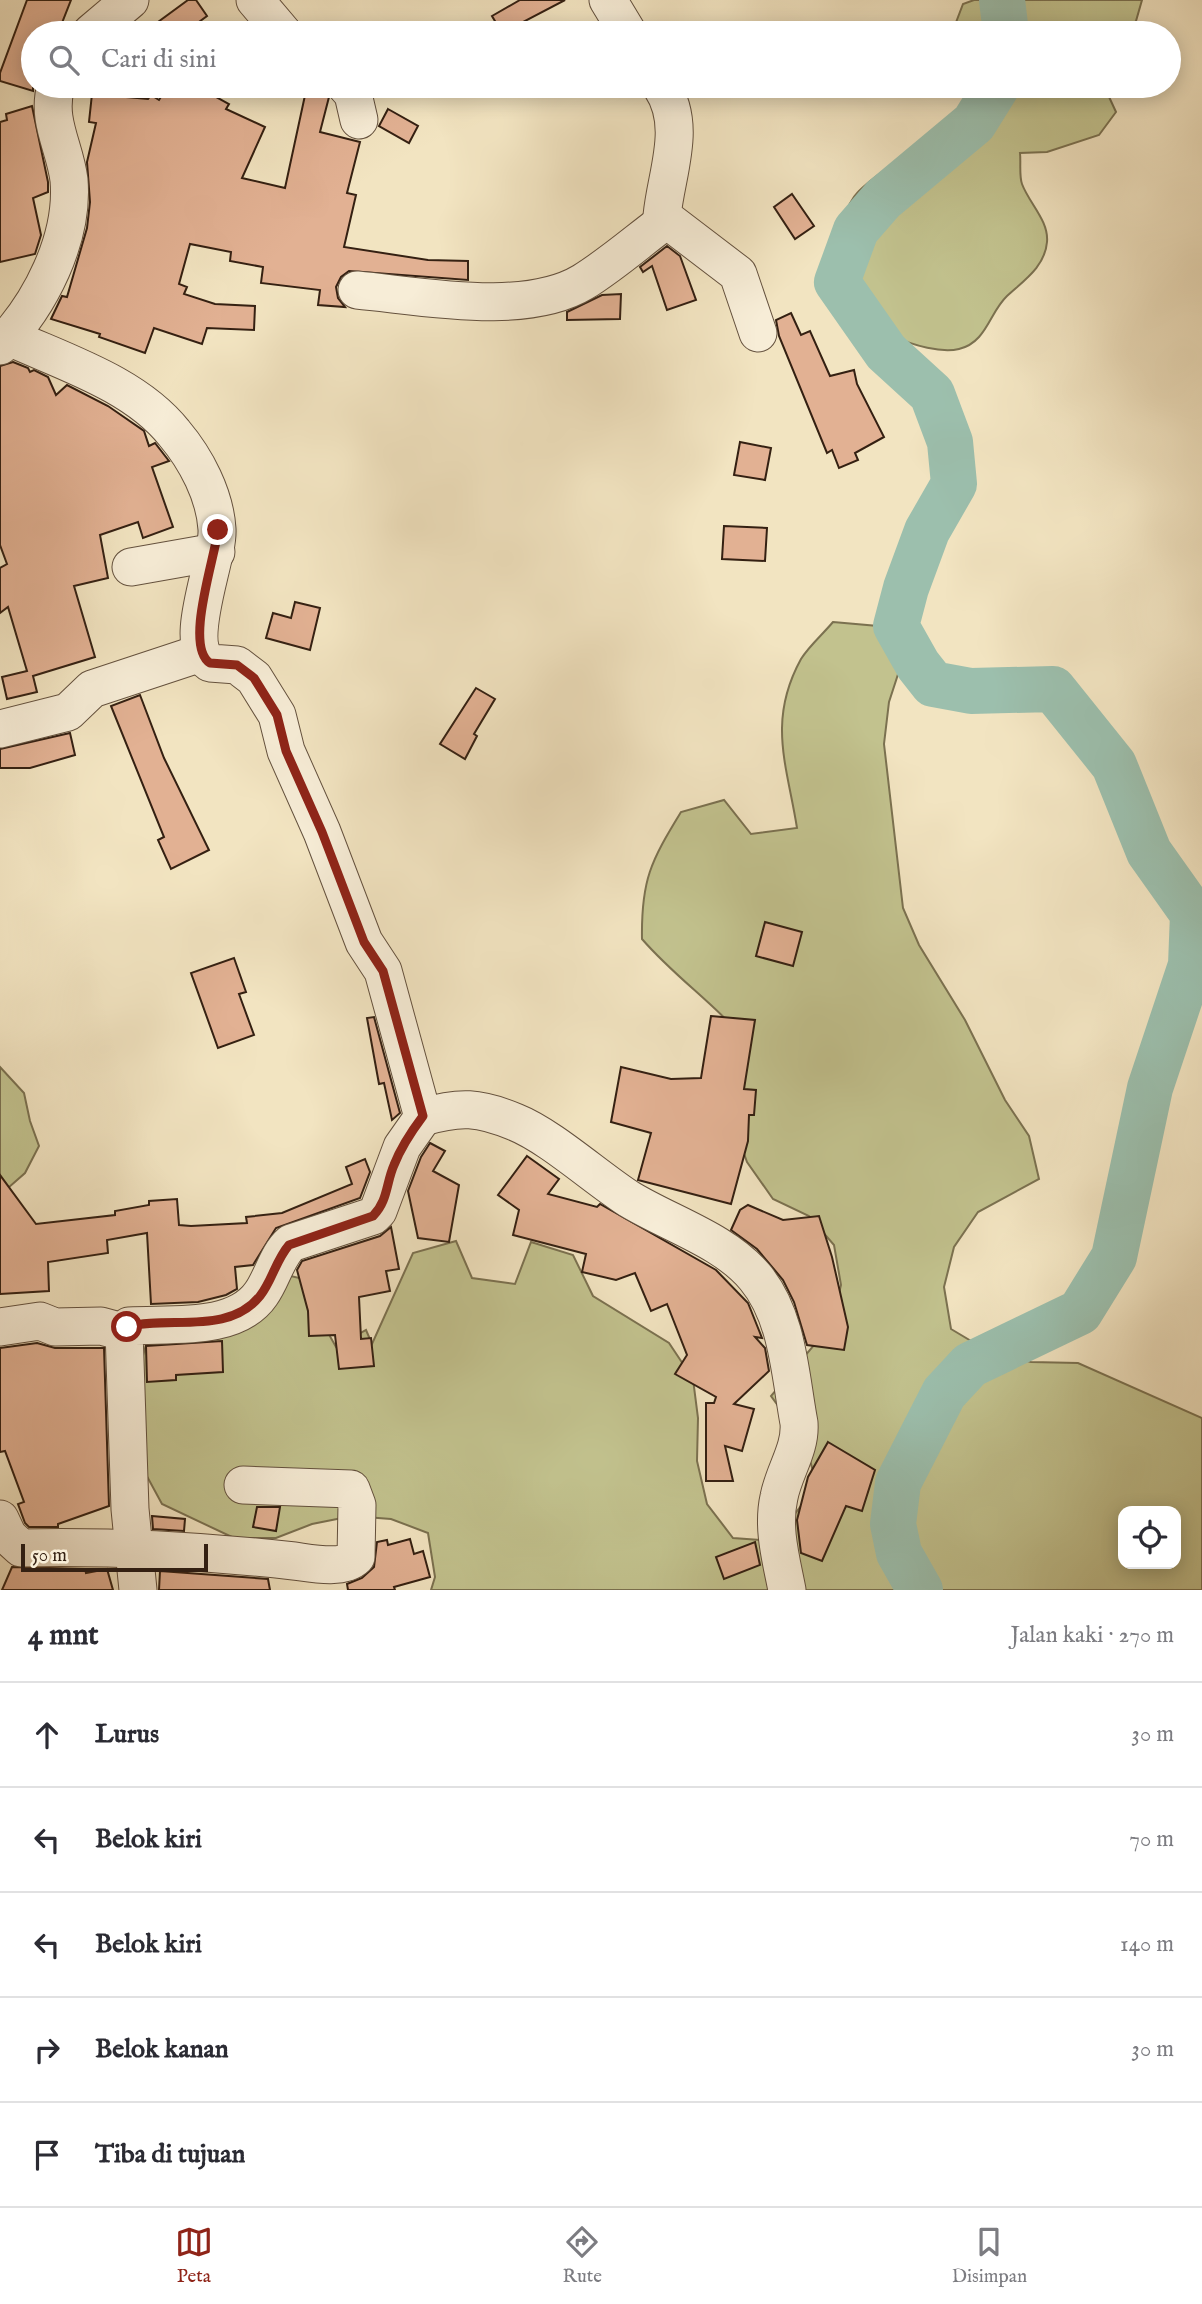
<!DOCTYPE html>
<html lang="id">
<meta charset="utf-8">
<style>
body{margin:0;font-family:"IM FELL English",serif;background:#f7f7f7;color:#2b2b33}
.controls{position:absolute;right:21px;bottom:21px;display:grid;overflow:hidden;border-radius:14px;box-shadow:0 4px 18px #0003}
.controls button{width:63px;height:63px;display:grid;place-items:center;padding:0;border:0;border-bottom:2px solid #e1e1e2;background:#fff;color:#2b2b33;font:35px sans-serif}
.scale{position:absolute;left:21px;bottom:18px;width:187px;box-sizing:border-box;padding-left:7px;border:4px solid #342012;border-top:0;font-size:19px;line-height:24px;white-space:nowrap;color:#342012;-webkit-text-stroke:5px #f7edd7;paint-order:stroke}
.stop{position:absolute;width:21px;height:21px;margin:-16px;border:5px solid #8f2418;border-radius:50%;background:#fff}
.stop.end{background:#8f2418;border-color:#fff;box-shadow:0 2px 7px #0008}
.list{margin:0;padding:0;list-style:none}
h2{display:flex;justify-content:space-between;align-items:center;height:91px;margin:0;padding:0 28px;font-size:30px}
h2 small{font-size:23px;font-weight:400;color:#7c7c81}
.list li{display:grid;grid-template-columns:46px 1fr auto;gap:21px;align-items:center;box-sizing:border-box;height:105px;padding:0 28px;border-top:2px solid #e1e1e2}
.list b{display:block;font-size:26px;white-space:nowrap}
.list em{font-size:23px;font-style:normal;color:#7c7c81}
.icon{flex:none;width:38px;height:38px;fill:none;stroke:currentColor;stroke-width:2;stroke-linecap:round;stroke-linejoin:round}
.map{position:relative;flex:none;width:1202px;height:1590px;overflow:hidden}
.search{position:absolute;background:#fff;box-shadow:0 4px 18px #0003;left:21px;right:21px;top:21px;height:77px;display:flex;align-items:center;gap:18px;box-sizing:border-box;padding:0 24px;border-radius:38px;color:#7c7c81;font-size:26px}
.sheet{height:616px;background:#fff}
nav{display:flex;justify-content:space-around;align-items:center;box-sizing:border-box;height:98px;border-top:2px solid #e1e1e2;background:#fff;font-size:19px;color:#7c7c81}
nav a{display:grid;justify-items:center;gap:4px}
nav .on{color:#8f2418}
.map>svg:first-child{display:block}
.green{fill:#c2c28e;stroke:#7b7150;stroke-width:2;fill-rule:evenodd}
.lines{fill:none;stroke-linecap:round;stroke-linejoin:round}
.river{stroke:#9cbfad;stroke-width:46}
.building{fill:#e2b193;stroke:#342012;stroke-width:2}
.minor-casing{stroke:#64513e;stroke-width:39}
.minor{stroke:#f7edd7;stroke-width:37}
.route{stroke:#8f2418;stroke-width:9}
</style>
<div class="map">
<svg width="1202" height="1590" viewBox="0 0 1202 1590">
<rect width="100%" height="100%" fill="#f2e4c1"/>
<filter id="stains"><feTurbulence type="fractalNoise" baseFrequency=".00286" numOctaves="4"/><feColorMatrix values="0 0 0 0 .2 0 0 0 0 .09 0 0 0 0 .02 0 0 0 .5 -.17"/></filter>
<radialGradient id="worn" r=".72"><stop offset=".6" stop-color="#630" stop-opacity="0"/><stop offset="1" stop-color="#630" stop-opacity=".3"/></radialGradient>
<g class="green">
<path d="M974 0H1142L1136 21 1126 33H952L963 4Z"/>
<path d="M974 86H1104L1116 112 1099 135 1047 152 1020 153C1021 162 1019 176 1022 184 1029 203 1049 221 1047 242 1045 267 1023 281 1007 296 989 313 987 342 959 349 925 357 849 323 837 288 834 280 833 264 834 256 837 238 845 205 858 192 890 158 960 133 974 86Z"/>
<path d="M833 622 878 626 901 665 889 702 884 744 903 908 919 945 965 1020 1005 1100 1029 1136 1039 1179 978 1212 954 1247 944 1287 951 1329 988 1351 1031 1362 1078 1363 1202 1418V1590H431L435 1577 428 1533 391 1519 352 1516 312 1524 276 1538H234L162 1504 143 1469 136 1382 148 1337 174 1345 189 1314 231 1297 265 1270 308 1280 322 1322 336 1347 366 1330 372 1344 413 1253 456 1241 472 1278 515 1284 531 1242 573 1255 593 1296 669 1343 693 1379 698 1418 697 1461 707 1504 733 1538 774 1541 817 1485 805 1443 771 1396 831 1325 841 1285 834 1245 809 1216 773 1199 747 1162 732 1120 743 1037C711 1001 674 976 642 939 641 880 651 861 681 812L724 800 751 834 797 828C787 765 767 721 801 659 809 646 823 634 833 622ZM1123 1511H1176V1564H1123Z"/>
<path d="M0 1067 24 1093 30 1121 39 1146 25 1173 0 1195Z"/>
</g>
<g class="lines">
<g class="river">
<path d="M1002 0 1006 33"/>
<path d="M920 1590 899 1553 893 1524 898 1483 944 1393 970 1365 1080 1312 1114 1257 1150 1088 1191 965 1193 914 1149 852 1114 765 1053 689 971 691 933 684 918 665 896 626 906 588 927 531 954 484 950 442 932 394 886 352 837 282 856 230 883 199 974 123 997 86"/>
</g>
</g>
<g class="building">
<path d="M27 0H71L58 33H33V91L0 81V73Z"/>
<path d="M188 0H196L207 16 184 33H143Z"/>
<path d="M520 0H565L502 33 492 16Z"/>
<path d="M168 86H178L195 96 200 88 229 104 226 109 265 127 242 178 285 188 307 86H326L329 97 320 132 360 142 347 193 356 195 344 247 428 260 468 261V280L349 271 341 277 336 287 338 298 345 307 318 305 320 290 261 283 263 267 230 261 231 252 190 244 179 284 187 287 184 294 215 304 255 306 254 330 207 328 202 344 154 328 145 353 99 337 100 334 51 319 62 296 67 297 87 228 90 202 87 162 96 123 89 122 92 94 148 99 151 95 159 100Z"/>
<path d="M32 106 48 182V192L33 198 41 235 35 254 0 262V122L7 120 6 114Z"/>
<path d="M388 109 418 126 409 143 379 126Z"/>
<path d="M792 194 814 226 795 239 774 207Z"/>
<path d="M667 246 680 256 696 300 667 310 652 266 643 272 640 267Z"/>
<path d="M621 294 620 319 567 320V312L602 295Z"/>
<path d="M791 313 801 335 810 331 830 376 854 370 857 384 884 437 855 453 858 460 839 468 832 450 827 453 779 336 776 320Z"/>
<path d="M13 362 28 368 30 372 34 370 48 377 56 395 67 385 108 406 144 431 149 446 155 443 169 461 152 467 173 527 143 538 138 522 100 535 108 578 74 586 95 657 33 676 37 692 7 699 2 677 27 671 8 607 0 613V568L7 564 0 545V366Z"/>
<path d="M740 442 771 448 765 480 734 475Z"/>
<path d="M724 526 767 528 765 561 722 559Z"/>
<path d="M295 602 320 608 310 650 266 638 273 613 291 618Z"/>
<path d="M476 688 495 699 474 734 477 736 465 759 440 744Z"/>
<path d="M140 695 164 758 209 850 171 869 158 840 164 837 111 706Z"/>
<path d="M70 733 75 755 30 768H0V749Z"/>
<path d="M765 922 802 932 793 966 756 956Z"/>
<path d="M234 958 246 992 239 994 254 1035 218 1048 191 973Z"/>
<path d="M711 1016 755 1020 744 1089 756 1090 754 1115H749L748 1141 731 1204 638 1180 651 1133 611 1122 621 1067 671 1079 701 1078Z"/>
<path d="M374 1017 400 1113 392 1120 384 1083 379 1084 367 1018Z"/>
<path d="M430 1143 445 1151 433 1171 459 1185 449 1242 418 1238 408 1191 421 1157Z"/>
<path d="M527 1156 559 1179 548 1194 597 1207 600 1204 716 1270 748 1303 762 1338 755 1337 765 1348 769 1371 734 1404 754 1409 742 1451 725 1446 733 1481H706V1403H714L716 1397 675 1374 687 1355 667 1304 651 1311 635 1273 616 1280 582 1272 586 1254 513 1235 519 1210 498 1195Z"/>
<path d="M365 1159 370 1172 360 1198 276 1228 253 1265 235 1267 237 1289 226 1295 198 1302 151 1304 147 1233 107 1240 108 1253 48 1262 49 1291 0 1294V1175L36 1224 115 1215V1211L149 1205V1201L177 1199 179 1225 191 1226 247 1223 246 1217 282 1213 352 1184 346 1167Z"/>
<path d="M748 1205 783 1220 819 1216 832 1257 848 1327 844 1350 807 1345 794 1302 783 1280 757 1249 731 1230 740 1210Z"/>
<path d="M391 1227 399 1269 386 1271 390 1291 359 1297 361 1339 371 1338 374 1366 339 1369 335 1335 309 1336 308 1311 297 1270 302 1261 380 1236Z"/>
<path d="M222 1341 223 1372 176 1375V1380L147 1382 146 1346Z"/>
<path d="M37 1343 55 1348H104L109 1506 58 1524V1527H29L25 1523 18 1504 24 1502 5 1451 0 1452V1348Z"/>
<path d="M828 1442 875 1470 862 1511 846 1506 822 1561 801 1553 797 1520 808 1477Z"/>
<path d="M257 1507H280L276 1531 253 1527Z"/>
<path d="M152 1516 185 1519 184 1531 153 1529Z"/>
<path d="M410 1539 414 1554 423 1551 430 1577 394 1587 395 1590H348L347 1584 362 1578 374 1567 377 1542 387 1540 388 1545Z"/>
<path d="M755 1542 760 1565 724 1579 716 1557Z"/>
<path d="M12 1567 85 1569 86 1573 107 1569 113 1590H2Z"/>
<path d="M160 1571 268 1579 270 1590H159Z"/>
</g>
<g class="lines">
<defs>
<g id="minor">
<path d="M255 0 283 33"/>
<path d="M608 0 628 33"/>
<path d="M91 33 130 0"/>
<path d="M346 86 353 94 359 120"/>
<path d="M661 86C688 126 666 173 662 216L738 274 758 333"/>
<path d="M357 290C422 296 525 317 583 282 612 264 638 241 665 221"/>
<path d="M9 337C64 362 135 384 174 433 196 459 215 495 217 529 219 560 181 643 210 663L237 665 254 678 277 715 286 751 322 832 364 942 383 971 423 1117C460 1106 479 1107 515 1122 550 1136 595 1177 629 1199 670 1224 724 1240 755 1277 788 1316 790 1375 799 1423 801 1449 784 1471 779 1497 772 1528 781 1559 787 1590"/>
<path d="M0 346C40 305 74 239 69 180 65 147 46 120 56 86"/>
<path d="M131 567 216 552"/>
<path d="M0 729 68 712 92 689 201 653"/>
<path d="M0 1327 40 1321 55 1327 101 1326 123 1332"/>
<path d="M0 1519 8 1536 21 1548C112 1546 203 1551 294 1561 310 1563 343 1570 356 1557L357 1505 351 1489 243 1485"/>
<path d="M138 1590 130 1509 124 1331 129 1326C169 1323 235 1332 261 1294 272 1279 277 1255 291 1243L373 1216 378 1211 402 1147 423 1117"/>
</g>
</defs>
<use href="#minor" class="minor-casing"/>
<use href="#minor" class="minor"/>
</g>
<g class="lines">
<path class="route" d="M127 1327C168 1315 228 1336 260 1296 272 1281 276 1260 289 1245L373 1216C388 1201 386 1183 394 1165 401 1147 411 1132 423 1116L383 971 364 942 322 832 286 751 277 715 254 678 237 665 210 663C184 646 215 558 218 530"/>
</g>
<rect width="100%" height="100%" filter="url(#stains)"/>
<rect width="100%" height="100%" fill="url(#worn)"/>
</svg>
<div class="controls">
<button><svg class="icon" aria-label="locate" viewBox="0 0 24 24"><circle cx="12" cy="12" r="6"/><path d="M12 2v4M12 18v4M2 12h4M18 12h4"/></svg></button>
</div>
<div class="scale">50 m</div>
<div class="stop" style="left:127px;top:1327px"></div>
<div class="stop end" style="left:218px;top:530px"></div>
<div class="search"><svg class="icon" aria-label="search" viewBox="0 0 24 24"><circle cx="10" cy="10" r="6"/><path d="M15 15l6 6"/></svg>Cari di sini</div>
</div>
<section class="sheet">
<h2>4 mnt<small>Jalan kaki · 270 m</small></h2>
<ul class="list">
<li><svg class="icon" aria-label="ahead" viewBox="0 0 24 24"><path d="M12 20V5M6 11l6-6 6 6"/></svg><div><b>Lurus</b></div><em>30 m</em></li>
<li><svg class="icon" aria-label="left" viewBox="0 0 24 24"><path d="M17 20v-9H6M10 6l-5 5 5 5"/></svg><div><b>Belok kiri</b></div><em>70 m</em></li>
<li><svg class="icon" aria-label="left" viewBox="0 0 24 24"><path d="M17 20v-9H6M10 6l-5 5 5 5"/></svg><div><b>Belok kiri</b></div><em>140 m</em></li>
<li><svg class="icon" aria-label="right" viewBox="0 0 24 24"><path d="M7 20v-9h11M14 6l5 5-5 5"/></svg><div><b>Belok kanan</b></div><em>30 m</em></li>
<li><svg class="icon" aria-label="arrive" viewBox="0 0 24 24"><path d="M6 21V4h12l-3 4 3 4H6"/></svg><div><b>Tiba di tujuan</b></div></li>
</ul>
</section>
<nav>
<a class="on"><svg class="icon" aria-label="map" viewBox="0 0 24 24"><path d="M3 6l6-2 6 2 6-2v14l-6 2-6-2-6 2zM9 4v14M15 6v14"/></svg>Peta</a>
<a><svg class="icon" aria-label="directions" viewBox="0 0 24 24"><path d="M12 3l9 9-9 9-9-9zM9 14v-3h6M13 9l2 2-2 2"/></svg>Rute</a>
<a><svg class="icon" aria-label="saved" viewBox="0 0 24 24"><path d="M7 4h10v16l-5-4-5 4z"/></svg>Disimpan</a>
</nav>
